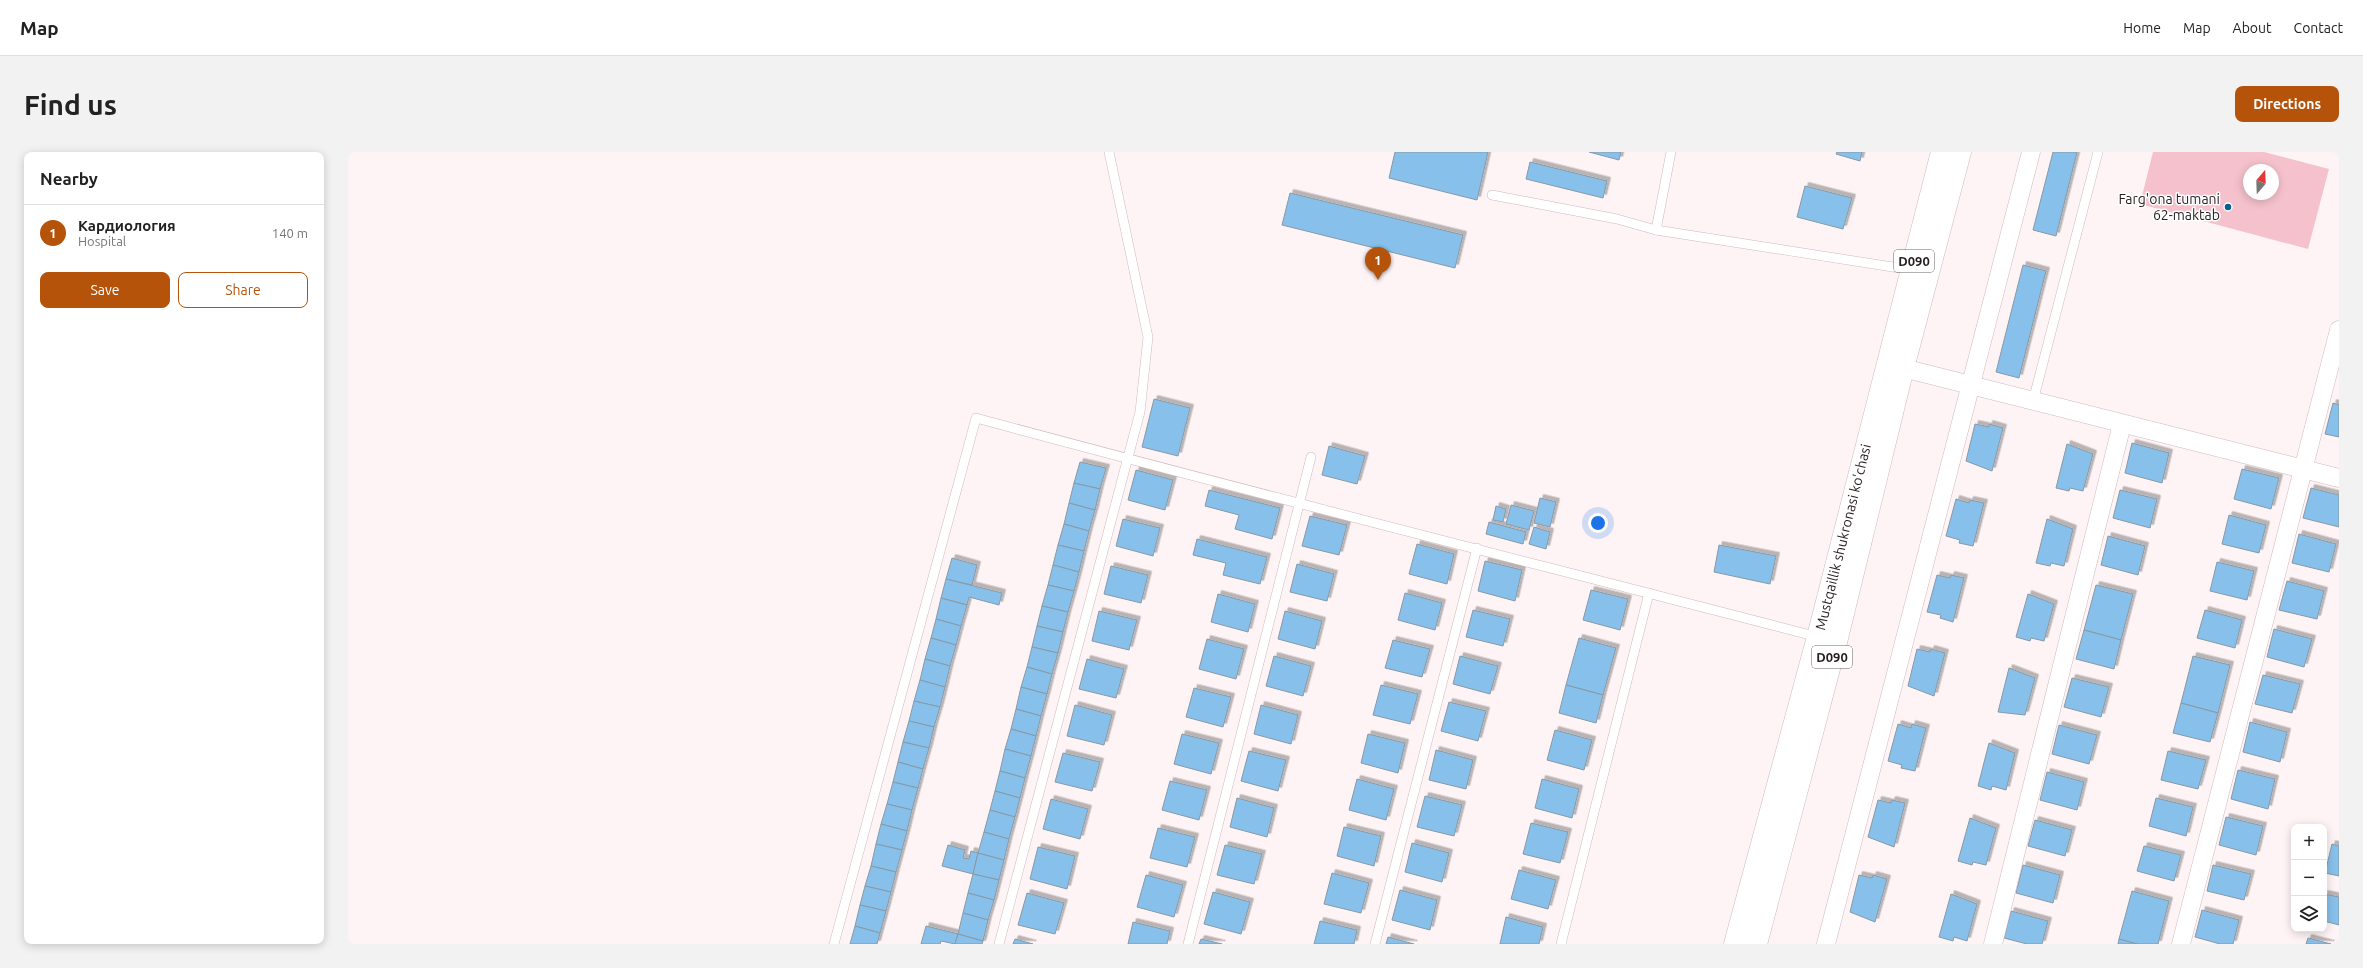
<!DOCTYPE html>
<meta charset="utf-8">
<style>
body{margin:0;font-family:Ubuntu,sans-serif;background:#f2f2f2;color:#222}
.controls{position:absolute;right:12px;bottom:12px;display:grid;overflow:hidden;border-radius:8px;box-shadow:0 2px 10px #0003}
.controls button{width:36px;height:36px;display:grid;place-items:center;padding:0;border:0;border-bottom:1px solid #e0e0e0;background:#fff;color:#222;font:20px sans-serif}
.compass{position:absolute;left:1895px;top:12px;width:36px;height:36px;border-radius:50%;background:#fff;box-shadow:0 2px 10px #0003;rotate:19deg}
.you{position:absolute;left:1250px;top:371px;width:14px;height:14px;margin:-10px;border:3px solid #fff;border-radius:50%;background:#1a73e8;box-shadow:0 0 0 6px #1a73e833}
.badge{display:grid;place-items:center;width:26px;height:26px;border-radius:50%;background:#b45309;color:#fff;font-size:13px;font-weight:700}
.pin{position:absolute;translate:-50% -33px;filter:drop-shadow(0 1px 2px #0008)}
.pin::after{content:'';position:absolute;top:21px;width:14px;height:12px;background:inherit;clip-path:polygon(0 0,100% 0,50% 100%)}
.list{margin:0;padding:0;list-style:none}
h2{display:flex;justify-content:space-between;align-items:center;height:52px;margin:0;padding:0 16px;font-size:17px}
h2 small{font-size:13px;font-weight:400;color:#767676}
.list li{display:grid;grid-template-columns:26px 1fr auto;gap:12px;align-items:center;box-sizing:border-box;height:56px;padding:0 16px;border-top:1px solid #e0e0e0}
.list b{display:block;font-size:15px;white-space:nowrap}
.list p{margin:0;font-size:13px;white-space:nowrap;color:#767676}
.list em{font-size:13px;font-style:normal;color:#767676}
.actions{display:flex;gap:8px;padding:12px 16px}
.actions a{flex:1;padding:9px 0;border:1px solid #b45309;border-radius:8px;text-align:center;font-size:14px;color:#b45309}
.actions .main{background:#b45309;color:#fff}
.icon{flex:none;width:22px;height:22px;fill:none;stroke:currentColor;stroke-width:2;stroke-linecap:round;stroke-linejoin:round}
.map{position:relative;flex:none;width:1991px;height:792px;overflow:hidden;border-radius:8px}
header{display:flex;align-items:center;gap:24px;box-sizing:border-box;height:56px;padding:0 20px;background:#fff;border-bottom:1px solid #e0e0e0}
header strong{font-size:19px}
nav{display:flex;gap:22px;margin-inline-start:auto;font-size:14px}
.intro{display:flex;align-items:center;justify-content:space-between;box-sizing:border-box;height:96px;padding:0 24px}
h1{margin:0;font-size:28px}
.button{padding:10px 18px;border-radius:8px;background:#b45309;color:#fff;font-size:14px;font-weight:700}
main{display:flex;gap:24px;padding:0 24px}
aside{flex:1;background:#fff;border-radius:8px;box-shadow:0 2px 10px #0003}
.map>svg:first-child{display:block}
.green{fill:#f5c1cc;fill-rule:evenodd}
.building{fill:#87c0ea;stroke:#8799a6;filter:url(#shadow)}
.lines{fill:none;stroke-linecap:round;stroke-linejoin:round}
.service-casing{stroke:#cfb8bc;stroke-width:10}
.minor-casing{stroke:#cfb8bc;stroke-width:19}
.primary-casing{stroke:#cfb8bc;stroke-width:23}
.service{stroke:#fff;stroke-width:9}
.minor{stroke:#fff;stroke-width:18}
.primary{stroke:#fff;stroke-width:22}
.poi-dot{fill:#036091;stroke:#fff;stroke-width:1.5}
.labels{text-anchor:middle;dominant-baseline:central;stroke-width:3;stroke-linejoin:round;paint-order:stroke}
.shield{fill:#fff;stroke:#686263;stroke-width:1}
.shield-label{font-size:13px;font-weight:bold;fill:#271e20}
.poi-label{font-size:14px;fill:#271e20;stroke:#fff;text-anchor:end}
.street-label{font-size:14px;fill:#271e20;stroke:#fff}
</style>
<header>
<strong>Map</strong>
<nav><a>Home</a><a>Map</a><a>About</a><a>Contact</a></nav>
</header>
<div class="intro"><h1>Find us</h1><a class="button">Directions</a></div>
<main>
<aside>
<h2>Nearby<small></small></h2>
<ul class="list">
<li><span class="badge">1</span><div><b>Кардиология</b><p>Hospital</p></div><em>140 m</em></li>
</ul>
<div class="actions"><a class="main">Save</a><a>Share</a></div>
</aside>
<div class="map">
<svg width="1991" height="792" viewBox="0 0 1991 792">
<defs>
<filter id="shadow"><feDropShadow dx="3.5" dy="-3.5" stdDeviation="0" flood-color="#0004"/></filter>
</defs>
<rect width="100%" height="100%" fill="#fef4f6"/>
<path class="green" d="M1805 0H1916L1981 17 1960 97 1792 52ZM1901 18H1925V42H1901Z"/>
<g class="building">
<path d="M1047 0H1140L1129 48 1041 26Z"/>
<path d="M1241 0H1273L1271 8Z"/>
<path d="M1489 0H1514L1512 9 1488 2Z"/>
<path d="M1705 0H1729L1708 84 1685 78Z"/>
<path d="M1182 10 1259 29 1255 46 1178 27Z"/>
<path d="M1457 34 1504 46 1495 77 1449 65Z"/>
<path d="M942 41 1115 83 1107 116 934 73Z"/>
<path d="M1675 113 1698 119 1671 226 1648 220Z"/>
<path d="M806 247 842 256 830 304 794 295Z"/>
<path d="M1985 251 1991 253V285L1977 282Z"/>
<path d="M1627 272 1641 275V272L1655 276 1644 319 1618 309Z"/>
<path d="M1784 291 1821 301 1814 331 1777 321Z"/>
<path d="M1719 292 1745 302 1735 339 1722 336 1721 339 1708 336Z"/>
<path d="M981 294 1017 304 1009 332 974 323Z"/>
<path d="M732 310 758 316 752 337 726 331Z"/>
<path d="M1894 317 1931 326 1923 357 1886 347Z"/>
<path d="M788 318 825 328 817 358 780 348Z"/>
<path d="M726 331 752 337 747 358 721 351Z"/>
<path d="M1963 336 1991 343V375L1955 366Z"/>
<path d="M861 338 932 356 924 387 887 377 891 363 857 354Z"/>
<path d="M1772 338 1809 347 1802 376 1765 366Z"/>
<path d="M1192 346 1208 350 1202 375 1186 371Z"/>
<path d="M1608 347 1621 351 1622 348 1636 351 1625 394 1611 391 1612 388 1598 384Z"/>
<path d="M721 351 747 358 741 379 716 372Z"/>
<path d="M1163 353 1186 359 1181 378 1158 372Z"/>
<path d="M1148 354 1158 357 1155 370 1145 368Z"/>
<path d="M1881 363 1918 373 1911 401 1874 392Z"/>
<path d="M962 364 999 373 991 403 954 394Z"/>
<path d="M775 367 812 376 805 404 768 394Z"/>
<path d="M1699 367 1725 377 1716 414 1703 411 1702 414 1688 411Z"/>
<path d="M1141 370 1178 380 1175 392 1138 382Z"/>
<path d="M716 372 741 379 736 399 710 393Z"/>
<path d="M1186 375 1202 380 1198 397 1181 392Z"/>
<path d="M1951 382 1988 392 1981 420 1944 411Z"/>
<path d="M1760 384 1797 394 1790 423 1753 413Z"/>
<path d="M849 387 919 405 912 432 875 423 878 411 845 403Z"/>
<path d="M1069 392 1106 402 1099 432 1061 422Z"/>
<path d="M710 393 736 399 731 420 705 413Z"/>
<path d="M1371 393 1428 404 1422 432 1366 420Z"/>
<path d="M604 406 629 413 624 433 598 427Z"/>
<path d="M1137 409 1174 418 1167 449 1130 439Z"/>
<path d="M1869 410 1906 419 1899 448 1862 439Z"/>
<path d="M949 412 986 422 979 449 942 440Z"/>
<path d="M705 413 731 420 726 439 700 433Z"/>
<path d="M763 414 800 423 793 451 756 442Z"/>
<path d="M1589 423 1602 426 1603 423 1616 426 1605 470 1592 466 1593 463 1579 460Z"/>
<path d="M598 427 654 441 651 453 621 445 619 453 593 446Z"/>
<path d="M1939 429 1976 439 1969 467 1931 458Z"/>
<path d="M700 433 726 439 720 460 694 454Z"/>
<path d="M1748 433 1785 442 1773 488 1736 478Z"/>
<path d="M1243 438 1280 447 1272 478 1235 468Z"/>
<path d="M1057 441 1094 451 1087 478 1050 468Z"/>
<path d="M870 442 907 452 900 480 863 470Z"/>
<path d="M1680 442 1706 452 1696 489 1683 486 1682 489 1668 485Z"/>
<path d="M593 446 619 453 613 474 588 467Z"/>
<path d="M694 454 720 460 715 480 689 474Z"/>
<path d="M1125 458 1162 467 1155 494 1118 485Z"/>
<path d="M1857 458 1894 468 1887 496 1849 486Z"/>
<path d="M751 459 789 468 781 498 744 489Z"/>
<path d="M937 459 974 469 967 497 930 487Z"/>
<path d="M588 467 613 474 608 493 583 486Z"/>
<path d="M689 474 715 480 710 501 684 495Z"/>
<path d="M1926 477 1964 487 1956 515 1919 505Z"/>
<path d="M1736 478 1773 488 1766 517 1728 507Z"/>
<path d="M583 486 608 493 602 514 577 507Z"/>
<path d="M1231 486 1268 496 1255 543 1218 533Z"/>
<path d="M859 487 896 497 888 527 851 517Z"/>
<path d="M1045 488 1082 497 1074 525 1037 516Z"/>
<path d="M684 495 710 501 704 522 679 515Z"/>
<path d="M1569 497 1582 500 1583 497 1597 501 1586 544 1560 534Z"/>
<path d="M926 504 963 514 955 544 918 534Z"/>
<path d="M1112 504 1150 514 1142 542 1105 532Z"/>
<path d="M1845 504 1882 513 1870 561 1833 551Z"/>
<path d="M577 507 602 514 597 535 572 528Z"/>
<path d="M739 507 776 517 768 546 731 537Z"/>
<path d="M679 515 704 522 699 542 673 535Z"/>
<path d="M1661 516 1687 526 1677 563 1650 560Z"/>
<path d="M1915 523 1952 532 1944 561 1907 552Z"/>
<path d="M1724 526 1761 535 1753 565 1716 555Z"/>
<path d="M572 528 597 535 592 555 566 549Z"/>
<path d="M1033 533 1070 542 1062 572 1025 563Z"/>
<path d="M1218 533 1255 543 1248 571 1211 561Z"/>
<path d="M673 535 699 542 693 564 668 557Z"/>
<path d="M846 536 883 545 875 575 838 565Z"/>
<path d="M566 549 592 555 586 575 561 569Z"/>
<path d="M1101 550 1138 559 1130 589 1093 579Z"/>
<path d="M1833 551 1870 561 1862 590 1825 581Z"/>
<path d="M727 553 764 563 756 593 719 584Z"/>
<path d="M913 553 950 563 943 592 906 582Z"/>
<path d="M668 557 693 564 688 584 663 577Z"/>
<path d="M561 569 586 575 581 596 555 590Z"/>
<path d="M1902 570 1939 580 1932 610 1895 600Z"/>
<path d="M1550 572 1563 576 1564 572 1578 576 1567 619 1553 616 1554 613 1540 609Z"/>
<path d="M1711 573 1749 583 1741 612 1704 602Z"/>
<path d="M663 577 688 584 683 604 657 597Z"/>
<path d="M1207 578 1244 588 1236 618 1199 608Z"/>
<path d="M834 582 871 591 863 622 826 612Z"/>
<path d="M1020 582 1057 591 1050 621 1013 611Z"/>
<path d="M555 590 581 596 575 617 550 610Z"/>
<path d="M1641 591 1667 601 1658 638 1644 634 1643 638 1630 634Z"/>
<path d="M657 597 683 604 677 626 652 619Z"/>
<path d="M1088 598 1125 608 1118 637 1081 628Z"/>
<path d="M901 599 938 608 930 639 893 629Z"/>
<path d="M1820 599 1858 608 1850 637 1813 628Z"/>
<path d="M715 601 752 610 744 639 707 630Z"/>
<path d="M550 610 575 617 570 636 545 630Z"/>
<path d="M1890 618 1927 627 1920 657 1883 647Z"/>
<path d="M652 619 677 626 672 646 647 639Z"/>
<path d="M1699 620 1736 630 1729 658 1692 648Z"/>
<path d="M1009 627 1046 637 1038 668 1001 658Z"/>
<path d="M1194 627 1231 637 1224 666 1187 656Z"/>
<path d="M822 629 859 638 851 668 814 658Z"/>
<path d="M545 630 570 636 564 658 539 652Z"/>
<path d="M647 639 672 646 667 665 642 658Z"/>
<path d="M1077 644 1114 653 1106 684 1069 675Z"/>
<path d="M889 646 926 656 919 685 882 675Z"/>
<path d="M1808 646 1845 655 1838 684 1801 674Z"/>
<path d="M703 647 740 657 732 687 695 677Z"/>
<path d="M1530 648 1543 651 1544 648 1557 651 1546 695 1520 685Z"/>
<path d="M539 652 564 658 559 679 533 672Z"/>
<path d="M642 658 667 665 661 687 636 680Z"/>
<path d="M1878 665 1915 674 1908 703 1871 693Z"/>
<path d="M1622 666 1648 676 1638 713 1625 710 1624 713 1610 709Z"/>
<path d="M1687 668 1724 678 1717 704 1680 694Z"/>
<path d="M1183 671 1220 680 1212 711 1175 702Z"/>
<path d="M533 672 559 679 554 698 528 692Z"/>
<path d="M996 675 1033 684 1026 714 989 704Z"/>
<path d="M810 676 847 685 839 715 802 706Z"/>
<path d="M636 680 661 687 656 708 630 701Z"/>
<path d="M1064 691 1101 701 1094 730 1057 720Z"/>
<path d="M528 692 554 698 548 720 523 714Z"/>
<path d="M1984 692 1991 694V724L1977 721Z"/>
<path d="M600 693 617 698 615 706 621 707 623 699 630 701 625 722 594 714Z"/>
<path d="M877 693 914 702 906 732 869 723Z"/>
<path d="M1796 694 1833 703 1826 729 1789 719Z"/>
<path d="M690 695 727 704 719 737 682 727Z"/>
<path d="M630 701 656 708 651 728 625 722Z"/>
<path d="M1675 713 1712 723 1705 751 1668 741Z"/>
<path d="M1865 713 1903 722 1896 748 1859 739Z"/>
<path d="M523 714 548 720 543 740 517 734Z"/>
<path d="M1171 718 1208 728 1200 757 1163 747Z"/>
<path d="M984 721 1021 731 1013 761 976 752Z"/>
<path d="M625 722 651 728 646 748 620 741Z"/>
<path d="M798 723 835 733 826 765 789 755Z"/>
<path d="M1511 723 1524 726 1525 723 1539 727 1527 770 1502 760Z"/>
<path d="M517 734 543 740 538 759 512 753Z"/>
<path d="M1052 738 1089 748 1082 778 1044 768Z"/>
<path d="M1784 739 1821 749 1810 792H1789L1771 787Z"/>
<path d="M865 740 902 750 893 782 856 772Z"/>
<path d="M620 741 646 748 640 768 615 761Z"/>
<path d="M679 741 716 751 707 782 670 773Z"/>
<path d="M1603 742 1629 752 1619 789 1606 785 1605 789 1591 785Z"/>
<path d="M1976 742 1991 745V773L1976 769Z"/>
<path d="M512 753 538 759 532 781 507 774Z"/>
<path d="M1854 758 1891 768 1885 792H1872L1847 785Z"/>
<path d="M1663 759 1700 769 1694 792H1679L1656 786Z"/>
<path d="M615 761 640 768 635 789 610 782Z"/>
<path d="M1158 765 1195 775 1191 792H1152Z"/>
<path d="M972 769 1009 778 1006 792H966Z"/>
<path d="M785 770 822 779 819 792H780Z"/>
<path d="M507 774 532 781 529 792H502Z"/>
<path d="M578 774 610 782 607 792 593 789 592 792H573Z"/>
<path d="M610 782 635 789 634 792H607Z"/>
<path d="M1040 785 1066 792H1038Z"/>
<path d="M1960 786 1983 792H1958Z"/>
<path d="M667 787 685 792H665Z"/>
<path d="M853 787 874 792H851Z"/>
<path d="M1771 787 1789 792H1770Z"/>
</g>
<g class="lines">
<defs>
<g id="service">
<path d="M1144 43 1269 67 1308 78 1564 118"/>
<path d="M1308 78 1323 0"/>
<path d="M1685 249 1750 0"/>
<path d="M486 792 628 266C908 342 1189 412 1470 485"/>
<path d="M651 792 792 260 800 185 761 0"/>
<path d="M840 792 963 305"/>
<path d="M1027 792 1129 396"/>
<path d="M1213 792 1301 441"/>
</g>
<g id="minor">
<path d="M1555 216 1991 326"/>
<path d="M1478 792 1683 0"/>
<path d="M1645 792 1774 272"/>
<path d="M1833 792 1991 178"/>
</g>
<g id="primary">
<path d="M1387 792 1470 485 1594 0"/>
<path d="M1408 792 1488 490 1555 216 1612 0"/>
</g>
</defs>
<use href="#service" class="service-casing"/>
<use href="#minor" class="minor-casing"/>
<use href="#primary" class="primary-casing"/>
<use href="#service" class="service"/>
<use href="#minor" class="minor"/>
<use href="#primary" class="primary"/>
</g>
<circle class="poi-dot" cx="1880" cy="55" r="4"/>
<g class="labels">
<g class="shield">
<rect x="1546" y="98" width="40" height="22" rx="3"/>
<rect x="1464" y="494" width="40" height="22" rx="3"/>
</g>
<g class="shield-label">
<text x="1566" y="109">D090</text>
<text x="1484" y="505">D090</text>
</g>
<g class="poi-label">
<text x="1872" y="47">Farg'ona tumani<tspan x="1872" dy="16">62-maktab</tspan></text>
</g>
<g class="street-label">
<text transform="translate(1495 385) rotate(-76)">Mustqaillik shukronasi ko'chasi</text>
</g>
</g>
</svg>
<div class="controls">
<button>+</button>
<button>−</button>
<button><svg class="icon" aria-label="layers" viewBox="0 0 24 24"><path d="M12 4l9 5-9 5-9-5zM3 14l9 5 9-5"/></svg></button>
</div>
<svg class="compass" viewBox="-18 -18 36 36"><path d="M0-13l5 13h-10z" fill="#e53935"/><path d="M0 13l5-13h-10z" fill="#767676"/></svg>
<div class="you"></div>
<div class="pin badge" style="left:1030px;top:128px">1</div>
</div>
</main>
